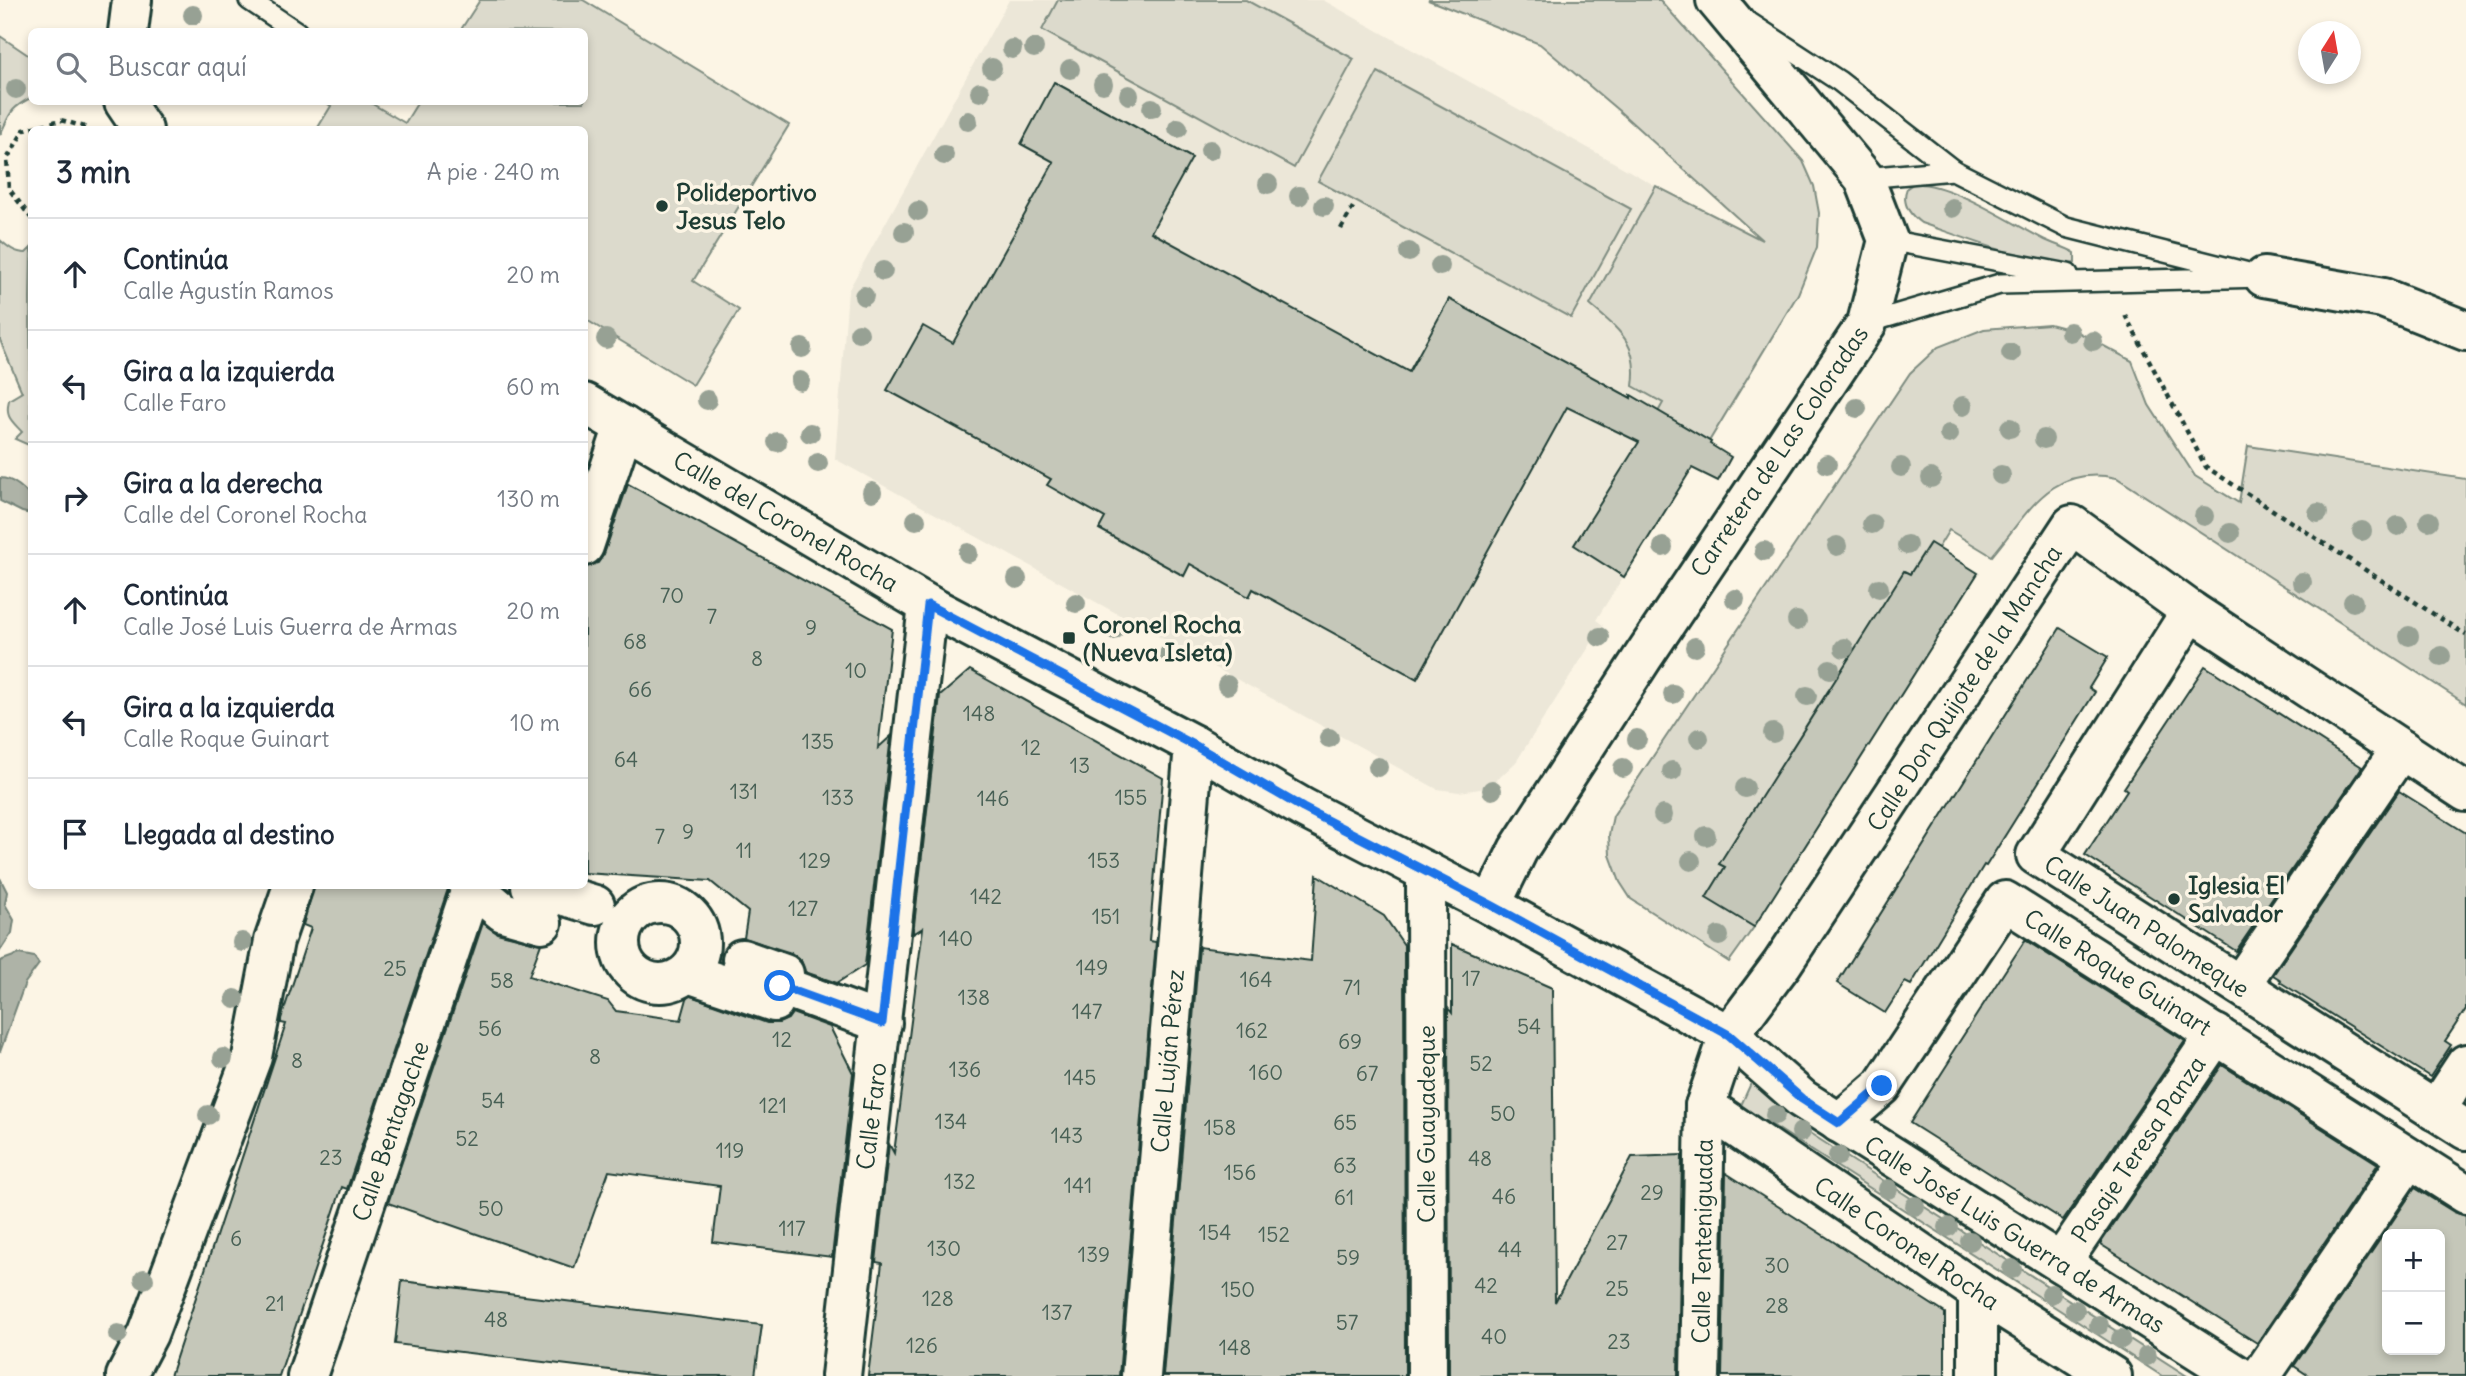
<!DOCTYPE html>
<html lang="es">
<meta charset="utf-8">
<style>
body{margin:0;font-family:Delius,sans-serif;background:#f2f2f3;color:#1f2937}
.controls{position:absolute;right:21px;bottom:21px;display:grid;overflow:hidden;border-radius:10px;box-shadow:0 4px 10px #0003}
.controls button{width:63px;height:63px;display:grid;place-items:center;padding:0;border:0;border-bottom:2px solid #e0e1e3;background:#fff;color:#1f2937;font:35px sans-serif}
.compass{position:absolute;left:2298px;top:21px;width:63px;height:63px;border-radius:50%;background:#fff;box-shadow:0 4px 10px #0003;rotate:11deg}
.stop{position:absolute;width:21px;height:21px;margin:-16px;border:5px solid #1a73e8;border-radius:50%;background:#fff}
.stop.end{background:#1a73e8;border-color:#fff;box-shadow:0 2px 7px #0008}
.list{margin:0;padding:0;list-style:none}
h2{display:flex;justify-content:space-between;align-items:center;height:91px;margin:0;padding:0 28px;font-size:30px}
h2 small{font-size:23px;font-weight:400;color:#747a83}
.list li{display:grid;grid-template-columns:46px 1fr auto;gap:21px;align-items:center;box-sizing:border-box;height:112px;padding:0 28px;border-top:2px solid #e0e1e3}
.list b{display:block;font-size:26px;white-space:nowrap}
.list p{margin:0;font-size:23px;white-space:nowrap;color:#747a83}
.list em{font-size:23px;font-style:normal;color:#747a83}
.icon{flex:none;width:38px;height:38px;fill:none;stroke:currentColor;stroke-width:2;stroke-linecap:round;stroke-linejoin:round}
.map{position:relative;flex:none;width:2466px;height:1376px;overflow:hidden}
.search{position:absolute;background:#fff;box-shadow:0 4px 10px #0003;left:28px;top:28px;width:560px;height:77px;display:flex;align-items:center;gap:18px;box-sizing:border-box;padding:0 24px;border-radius:10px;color:#747a83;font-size:26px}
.panel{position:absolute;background:#fff;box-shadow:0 4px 10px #0003;left:28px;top:126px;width:560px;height:763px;border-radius:10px}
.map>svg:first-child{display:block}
.built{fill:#ece7d8}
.green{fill:#dcdacc;stroke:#7e8c80;stroke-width:2}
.water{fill:#aeb3a7;stroke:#758479;stroke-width:2}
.building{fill:#c5c7b9;stroke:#1f3d34;stroke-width:2;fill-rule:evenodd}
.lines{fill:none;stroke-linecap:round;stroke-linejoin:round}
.lane-casing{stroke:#1f3d34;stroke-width:24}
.street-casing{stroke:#1f3d34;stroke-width:44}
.secondary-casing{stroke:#1f3d34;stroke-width:44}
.path{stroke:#1f3d34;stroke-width:4.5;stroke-dasharray:5 5;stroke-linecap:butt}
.lane{stroke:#fcf5e5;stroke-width:19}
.street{stroke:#fcf5e5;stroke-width:38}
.secondary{stroke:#fcf5e5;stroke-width:38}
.tree{fill:#97a194}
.route{stroke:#1a73e8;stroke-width:9}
.poi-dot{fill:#1f3d34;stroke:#fcf5e5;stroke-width:2.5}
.labels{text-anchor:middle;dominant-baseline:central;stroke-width:7;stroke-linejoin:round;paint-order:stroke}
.number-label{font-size:21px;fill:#486055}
.poi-label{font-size:24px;font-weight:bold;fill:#1f3d34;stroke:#fcf5e5;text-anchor:start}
.street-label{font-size:24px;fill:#1f3d34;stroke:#fcf5e5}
</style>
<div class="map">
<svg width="2466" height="1376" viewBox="0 0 2466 1376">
<rect width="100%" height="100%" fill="#fcf5e5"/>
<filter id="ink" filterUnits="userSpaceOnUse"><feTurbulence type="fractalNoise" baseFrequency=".0143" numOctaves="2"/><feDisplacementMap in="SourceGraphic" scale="14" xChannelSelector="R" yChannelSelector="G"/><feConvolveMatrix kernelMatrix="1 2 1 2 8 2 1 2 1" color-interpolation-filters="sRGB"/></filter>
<g filter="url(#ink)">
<path class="built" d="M1009 0H1323L1656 186 1765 243 1708 443 1596 620 1603 625 1516 762 1498 779 1480 789 1459 792 1437 789 835 459 848 291Z"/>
<g class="green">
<path d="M480 0H583L789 125 693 281 739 310 693 385 585 319 584 130 317 129 331 106 325 102H369L405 123 418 102H584V32L460 31Z"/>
<path d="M1058 0H1246L1354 59 1294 168 1042 30Z"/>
<path d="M1428 0H1660L1803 161 1814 186 1819 213 1817 247 1798 294 1708 443 1658 412 1663 403 1633 386C1639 343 1620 331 1590 305L1656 186 1762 240 1619 111 1540 44Z"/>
<path d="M0 36 31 57 32 97C8 110 11 113 0 135Z"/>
<path d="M1378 72 1631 209 1571 318 1318 181Z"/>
<path d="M1913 184C1948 181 2013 224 2045 240 2055 245 2066 247 2075 253V263C2048 271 1952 233 1921 223 1909 214 1901 203 1907 188Z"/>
<path d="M0 240C8 247 15 253 26 253L31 248 30 299 31 446 15 439 22 432C11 420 5 417 9 400L22 392 0 340Z"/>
<path d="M2049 324 2076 331 2132 361 2149 405 2195 476 2239 503 2248 446 2466 479V704L2117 478C2050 464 2030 511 1992 556L1949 530 1938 548 1929 544 1910 574 1904 571 1834 694 1828 691 1792 748 1797 752 1756 806 1720 863 1725 867 1707 898 1754 927 1729 962 1631 899 1620 882 1610 855 1609 835 1613 816 1910 373 1938 347 1984 329Z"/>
<path d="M1752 1081 1810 1120 1805 1130 2187 1376H2162L1766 1121 1760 1128 1737 1114Z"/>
</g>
<g class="water">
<path d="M0 478C12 478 28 490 32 502 33 506 31 510 31 514L22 512 0 501Z"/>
<path d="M0 878 7 892 5 904 14 920 12 933 0 951Z"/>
<path d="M19 954 34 957 39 964 25 983 0 1052V961Z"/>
</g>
<g class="building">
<path d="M1054 82 1192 158 1151 232 1409 372 1449 299 1631 398V395L1711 442 1710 444 1731 457 1718 481 1692 468 1624 577 1574 545 1639 442 1567 407 1417 679 1253 589 1249 597 1190 564 1184 576 1099 529 1105 518 1047 485 1051 479 887 390 923 326 953 343 1054 162 1021 144Z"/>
<path d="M628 484 892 629 878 748 891 736 865 965 837 983 805 972 801 960 791 953 744 938 748 912 710 881 584 873V567L598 563 604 554Z"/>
<path d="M1930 543 1978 573 1754 927 1706 898 1725 867 1719 864 1904 571 1910 574Z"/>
<path d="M2060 628 2108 657 2089 688 2095 692 1986 866 1984 865 1911 985 1905 982 1885 1013 1837 983Z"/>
<path d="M2205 666 2362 767 2236 951 2085 855 2127 790 2124 788Z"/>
<path d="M970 670 1163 778 1149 941 1156 942 1119 1376H868L882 1263 876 1262 889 1144 894 1153 923 928 913 934 940 696Z"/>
<path d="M2399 791 2466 833V1009L2445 1041 2451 1045 2430 1077 2280 982 2281 980 2273 975Z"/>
<path d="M1317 875 1384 916 1404 945 1405 1376H1163L1199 947 1311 961Z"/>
<path d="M314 886H449L347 1189 342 1187 279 1376H170L286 1024 281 1023V1019L311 928 303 925Z"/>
<path d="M483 923 497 933 541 944 529 976 608 1001 616 1011 681 1020 688 995 767 1023H779L788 1019 792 1013 830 1027 853 1073 832 1257 713 1242 720 1186 609 1171 574 1268 388 1203Z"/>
<path d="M2025 940 2185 1041 2063 1220 1910 1123 1952 1057 1950 1056Z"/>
<path d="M1452 944 1552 988 1555 1302 1632 1157 1682 1155 1678 1376H1449L1448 1008 1452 1013Z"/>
<path d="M2222 1065 2378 1164 2257 1343 2100 1244Z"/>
<path d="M1726 1173 1945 1313V1376H1722Z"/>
<path d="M2415 1188 2454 1212 2466 1216V1376H2309L2294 1366ZM2387 1234H2440V1350H2387Z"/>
<path d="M402 1281 762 1325 755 1376H659L395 1344Z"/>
</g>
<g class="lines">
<defs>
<g id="lane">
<path d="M249 0 297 32"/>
<path d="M1750 23 1839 81 1953 170"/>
<path d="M1864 178 1953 170 2066 227 2264 277 2000 284 1867 323"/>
<path d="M1888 240 2068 274"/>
</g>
<g id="street">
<path d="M128 32 132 0"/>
<path d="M124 102 143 130"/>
<path d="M2264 277 2383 298 2466 331"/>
<path d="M584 403 928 605 1194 745 1303 808 1491 905"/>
<path d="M584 546 624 426"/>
<path d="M2191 611 2036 855 2466 1130"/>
<path d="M1426 871 1427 1376"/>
<path d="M531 886 595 905"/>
<circle cx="660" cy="943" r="40"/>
<path d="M697 976 774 1002 784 974 742 959"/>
<path d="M757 977 882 1023"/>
<path d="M2240 985 2401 749"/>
<path d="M1705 1106 1978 1292 2112 1376"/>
<path d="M2435 1111 2466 1064"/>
<path d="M1839 1123 1882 1086 2005 901 2466 1194"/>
<path d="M2061 1263 2216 1034"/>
<path d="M126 1376 148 1334 252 1057 274 941 293 886"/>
<path d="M307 1376 472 886 503 912 542 923"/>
<path d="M1141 1376 1194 745"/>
<path d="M1700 1376 1705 1106 1729 1035 1782 964 2072 525 2191 611 2466 792"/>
<path d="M1978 1376V1292"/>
<path d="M2261 1376 2409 1158"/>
</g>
<g id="secondary">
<path d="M1716 0 1864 178 1888 240 1867 323 1643 657 1518 850 1491 905 1729 1035 1802 1099 2239 1376"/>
<path d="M841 1376 928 605"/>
</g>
</defs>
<use href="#lane" class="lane-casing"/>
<use href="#street" class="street-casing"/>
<use href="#secondary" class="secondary-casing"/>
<g class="path">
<path d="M32 219 9 189 7 159 24 130 61 120 88 128"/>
<path d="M1341 229 1353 207"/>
<path d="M2125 315 2206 467 2466 635"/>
</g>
<use href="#lane" class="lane"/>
<use href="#street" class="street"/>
<use href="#secondary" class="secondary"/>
</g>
<g class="tree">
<circle cx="193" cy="15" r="10"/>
<circle cx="1034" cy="48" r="10"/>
<circle cx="1012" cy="49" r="10"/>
<circle cx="992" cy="68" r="10"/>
<circle cx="1070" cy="69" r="10"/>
<circle cx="1103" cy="84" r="10"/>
<circle cx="16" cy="89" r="10"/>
<circle cx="980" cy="92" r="10"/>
<circle cx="1129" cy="95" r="10"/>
<circle cx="1152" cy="108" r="10"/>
<circle cx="968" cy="121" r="10"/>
<circle cx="1178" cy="128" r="10"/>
<circle cx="1210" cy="150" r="10"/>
<circle cx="944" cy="155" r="10"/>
<circle cx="1268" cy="184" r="10"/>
<circle cx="1299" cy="196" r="10"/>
<circle cx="1324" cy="206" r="10"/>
<circle cx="1952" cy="208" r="10"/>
<circle cx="918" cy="211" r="10"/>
<circle cx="904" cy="232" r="10"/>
<circle cx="1409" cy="252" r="10"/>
<circle cx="1440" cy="266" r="10"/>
<circle cx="883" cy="271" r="10"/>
<circle cx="864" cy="296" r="10"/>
<circle cx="2070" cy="332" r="10"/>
<circle cx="859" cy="333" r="10"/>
<circle cx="606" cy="339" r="10"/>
<circle cx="2093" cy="341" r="10"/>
<circle cx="802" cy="348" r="10"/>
<circle cx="2011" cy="353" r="10"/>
<circle cx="800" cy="381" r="10"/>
<circle cx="707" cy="400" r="10"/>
<circle cx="1963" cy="406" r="10"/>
<circle cx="1857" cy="408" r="10"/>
<circle cx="2010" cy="428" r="10"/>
<circle cx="810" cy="433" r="10"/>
<circle cx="1949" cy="434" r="10"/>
<circle cx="2044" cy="439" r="10"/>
<circle cx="777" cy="442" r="10"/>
<circle cx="818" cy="463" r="10"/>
<circle cx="1827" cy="464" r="10"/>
<circle cx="1901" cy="467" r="10"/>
<circle cx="2001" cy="475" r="10"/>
<circle cx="1931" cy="478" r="10"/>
<circle cx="872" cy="492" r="10"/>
<circle cx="2318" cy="513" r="10"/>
<circle cx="2204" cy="516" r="10"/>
<circle cx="916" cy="520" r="10"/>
<circle cx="2429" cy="521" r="10"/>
<circle cx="1872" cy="524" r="10"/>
<circle cx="2398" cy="526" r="10"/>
<circle cx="2362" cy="531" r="10"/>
<circle cx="2230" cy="533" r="10"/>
<circle cx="1907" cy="545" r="10"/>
<circle cx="1837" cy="546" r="10"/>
<circle cx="1663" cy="547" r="10"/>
<circle cx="1764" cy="551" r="10"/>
<circle cx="968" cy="553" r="10"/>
<circle cx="1017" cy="579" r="10"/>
<circle cx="2302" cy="582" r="10"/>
<circle cx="1879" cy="588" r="10"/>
<circle cx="1735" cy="599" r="10"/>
<circle cx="2353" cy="602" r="10"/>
<circle cx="1076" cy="603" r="10"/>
<circle cx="1797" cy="621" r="10"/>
<circle cx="1114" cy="630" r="10"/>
<circle cx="2409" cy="636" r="10"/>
<circle cx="1600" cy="637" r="10"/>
<circle cx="1695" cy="647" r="10"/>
<circle cx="1844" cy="648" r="10"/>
<circle cx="1169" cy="654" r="10"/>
<circle cx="2441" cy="656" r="10"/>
<circle cx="1830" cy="669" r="10"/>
<circle cx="1227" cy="685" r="10"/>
<circle cx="1673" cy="694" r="10"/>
<circle cx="1807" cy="696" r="10"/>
<circle cx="1773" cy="733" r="10"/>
<circle cx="1329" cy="738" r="10"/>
<circle cx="1699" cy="738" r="10"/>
<circle cx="1637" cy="739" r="10"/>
<circle cx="1378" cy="767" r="10"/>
<circle cx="1623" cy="768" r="10"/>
<circle cx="1672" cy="771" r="10"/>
<circle cx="1745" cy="788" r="10"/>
<circle cx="1492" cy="790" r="10"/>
<circle cx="1663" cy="815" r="10"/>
<circle cx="1706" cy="836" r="10"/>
<circle cx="1691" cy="861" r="10"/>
<circle cx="1719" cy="936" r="10"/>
<circle cx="242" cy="942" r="10"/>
<circle cx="235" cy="999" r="10"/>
<circle cx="223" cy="1058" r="10"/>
<circle cx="208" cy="1115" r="10"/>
<circle cx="1775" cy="1115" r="10"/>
<circle cx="1801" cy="1132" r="10"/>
<circle cx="1838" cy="1156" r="10"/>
<circle cx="1888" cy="1189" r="10"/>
<circle cx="1915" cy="1206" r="10"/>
<circle cx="1948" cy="1227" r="10"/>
<circle cx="1970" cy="1241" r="10"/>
<circle cx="2012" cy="1269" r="10"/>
<circle cx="144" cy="1279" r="10"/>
<circle cx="2051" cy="1294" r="10"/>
<circle cx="2075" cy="1310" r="10"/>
<circle cx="2099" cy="1325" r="10"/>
<circle cx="118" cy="1334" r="10"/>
<circle cx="2121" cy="1339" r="10"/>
<circle cx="2147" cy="1356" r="10"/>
</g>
</g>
<g class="lines" filter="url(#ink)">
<path class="route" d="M780 986 882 1023 928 605 1194 745 1303 808 1491 905 1729 1035 1802 1099 1839 1123 1882 1086"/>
</g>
<g class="poi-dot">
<circle cx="662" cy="206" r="7"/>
<rect x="1062" y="631" width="14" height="14" rx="3.5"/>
<circle cx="2174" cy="899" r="7"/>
</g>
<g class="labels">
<g class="number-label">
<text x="672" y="595">70</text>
<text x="712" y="616">7</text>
<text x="811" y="627">9</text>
<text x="635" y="641">68</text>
<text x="757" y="658">8</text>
<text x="856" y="670">10</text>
<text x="640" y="689">66</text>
<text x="979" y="713">148</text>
<text x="818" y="741">135</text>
<text x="1031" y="747">12</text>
<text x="626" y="759">64</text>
<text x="1080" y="765">13</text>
<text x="744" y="791">131</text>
<text x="838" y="797">133</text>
<text x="1131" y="797">155</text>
<text x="993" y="798">146</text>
<text x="688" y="831">9</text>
<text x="660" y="836">7</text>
<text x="744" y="850">11</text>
<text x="815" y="860">129</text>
<text x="1104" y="860">153</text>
<text x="986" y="896">142</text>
<text x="803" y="908">127</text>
<text x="1106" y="916">151</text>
<text x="956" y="938">140</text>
<text x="1092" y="967">149</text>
<text x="395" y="968">25</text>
<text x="1471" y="978">17</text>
<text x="1256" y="979">164</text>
<text x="502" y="980">58</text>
<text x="1352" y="987">71</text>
<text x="974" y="997">138</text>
<text x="1087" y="1011">147</text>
<text x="1529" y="1026">54</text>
<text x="490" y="1028">56</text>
<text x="1252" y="1030">162</text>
<text x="782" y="1039">12</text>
<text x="1350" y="1041">69</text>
<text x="595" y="1056">8</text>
<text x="297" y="1060">8</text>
<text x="1481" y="1063">52</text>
<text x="965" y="1069">136</text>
<text x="1266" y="1072">160</text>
<text x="1367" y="1073">67</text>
<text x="1080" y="1077">145</text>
<text x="493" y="1100">54</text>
<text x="773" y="1105">121</text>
<text x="1503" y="1113">50</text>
<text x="951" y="1121">134</text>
<text x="1345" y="1122">65</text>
<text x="1220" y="1127">158</text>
<text x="1067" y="1135">143</text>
<text x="467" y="1138">52</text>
<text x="730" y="1150">119</text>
<text x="331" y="1157">23</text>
<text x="1480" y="1158">48</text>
<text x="1345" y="1165">63</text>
<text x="1240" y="1172">156</text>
<text x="960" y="1181">132</text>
<text x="1078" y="1185">141</text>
<text x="1652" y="1192">29</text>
<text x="1504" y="1196">46</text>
<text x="1344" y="1197">61</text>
<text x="491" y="1208">50</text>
<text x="792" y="1228">117</text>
<text x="1215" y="1232">154</text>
<text x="1274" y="1234">152</text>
<text x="236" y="1238">6</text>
<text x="1617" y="1242">27</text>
<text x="944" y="1248">130</text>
<text x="1510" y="1249">44</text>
<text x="1094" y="1254">139</text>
<text x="1348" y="1257">59</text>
<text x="1777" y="1265">30</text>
<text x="1486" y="1285">42</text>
<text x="1617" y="1288">25</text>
<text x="1238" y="1289">150</text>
<text x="938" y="1298">128</text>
<text x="275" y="1303">21</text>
<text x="1777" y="1305">28</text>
<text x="1057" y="1312">137</text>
<text x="496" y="1319">48</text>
<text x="1347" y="1322">57</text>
<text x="1494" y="1336">40</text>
<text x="1619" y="1341">23</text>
<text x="922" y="1345">126</text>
<text x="1235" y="1347">148</text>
</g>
<g class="poi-label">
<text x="676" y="192">Polideportivo<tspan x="676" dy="28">Jesus Telo</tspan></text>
<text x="1083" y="624">Coronel Rocha<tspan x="1083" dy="28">(Nueva Isleta)</tspan></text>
<text x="2188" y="885">Iglesia El<tspan x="2188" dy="28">Salvador</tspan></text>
</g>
<g class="street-label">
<text transform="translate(1779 451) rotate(-56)">Carretera de Las Coloradas</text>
<text transform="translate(786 521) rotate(30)">Calle del Coronel Rocha</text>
<text transform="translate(1964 688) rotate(-57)">Calle Don Quijote de la Mancha</text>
<text transform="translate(2147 926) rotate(33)">Calle Juan Palomeque</text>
<text transform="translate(2118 972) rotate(32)">Calle Roque Guinart</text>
<text transform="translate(1167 1061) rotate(-85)">Calle Luján Pérez</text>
<text transform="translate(871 1116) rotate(-83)">Calle Faro</text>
<text transform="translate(1426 1124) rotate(-90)">Calle Guayadeque</text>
<text transform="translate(390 1131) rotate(-71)">Calle Bentagache</text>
<text transform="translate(2138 1149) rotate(-56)">Pasaje Teresa Panza</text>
<text transform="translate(2015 1234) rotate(32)">Calle José Luis Guerra de Armas</text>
<text transform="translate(1702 1241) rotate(-89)">Calle Tenteniguada</text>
<text transform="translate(1907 1243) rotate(34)">Calle Coronel Rocha</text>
</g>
</g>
</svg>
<div class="controls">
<button>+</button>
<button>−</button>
</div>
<svg class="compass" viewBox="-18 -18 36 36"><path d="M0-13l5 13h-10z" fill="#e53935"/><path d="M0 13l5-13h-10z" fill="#747a83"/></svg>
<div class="stop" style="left:780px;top:986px"></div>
<div class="stop end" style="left:1882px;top:1086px"></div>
<div class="search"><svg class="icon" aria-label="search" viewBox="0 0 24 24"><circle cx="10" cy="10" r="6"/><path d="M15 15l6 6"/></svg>Buscar aquí</div>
<section class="panel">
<h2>3 min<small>A pie · 240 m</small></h2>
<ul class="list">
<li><svg class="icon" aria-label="ahead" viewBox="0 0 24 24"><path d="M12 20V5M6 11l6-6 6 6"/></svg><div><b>Continúa</b><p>Calle Agustín Ramos</p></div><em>20 m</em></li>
<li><svg class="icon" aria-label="left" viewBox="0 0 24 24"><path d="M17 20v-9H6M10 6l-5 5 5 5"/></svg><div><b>Gira a la izquierda</b><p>Calle Faro</p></div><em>60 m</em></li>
<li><svg class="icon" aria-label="right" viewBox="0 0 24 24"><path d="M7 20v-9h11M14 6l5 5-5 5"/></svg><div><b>Gira a la derecha</b><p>Calle del Coronel Rocha</p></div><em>130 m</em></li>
<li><svg class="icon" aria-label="ahead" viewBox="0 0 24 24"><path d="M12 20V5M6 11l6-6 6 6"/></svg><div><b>Continúa</b><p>Calle José Luis Guerra de Armas</p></div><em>20 m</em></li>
<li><svg class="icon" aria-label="left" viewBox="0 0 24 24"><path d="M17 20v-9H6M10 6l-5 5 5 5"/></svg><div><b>Gira a la izquierda</b><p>Calle Roque Guinart</p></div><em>10 m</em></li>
<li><svg class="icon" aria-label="arrive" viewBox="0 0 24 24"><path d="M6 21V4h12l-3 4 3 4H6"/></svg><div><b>Llegada al destino</b></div></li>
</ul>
</section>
</div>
